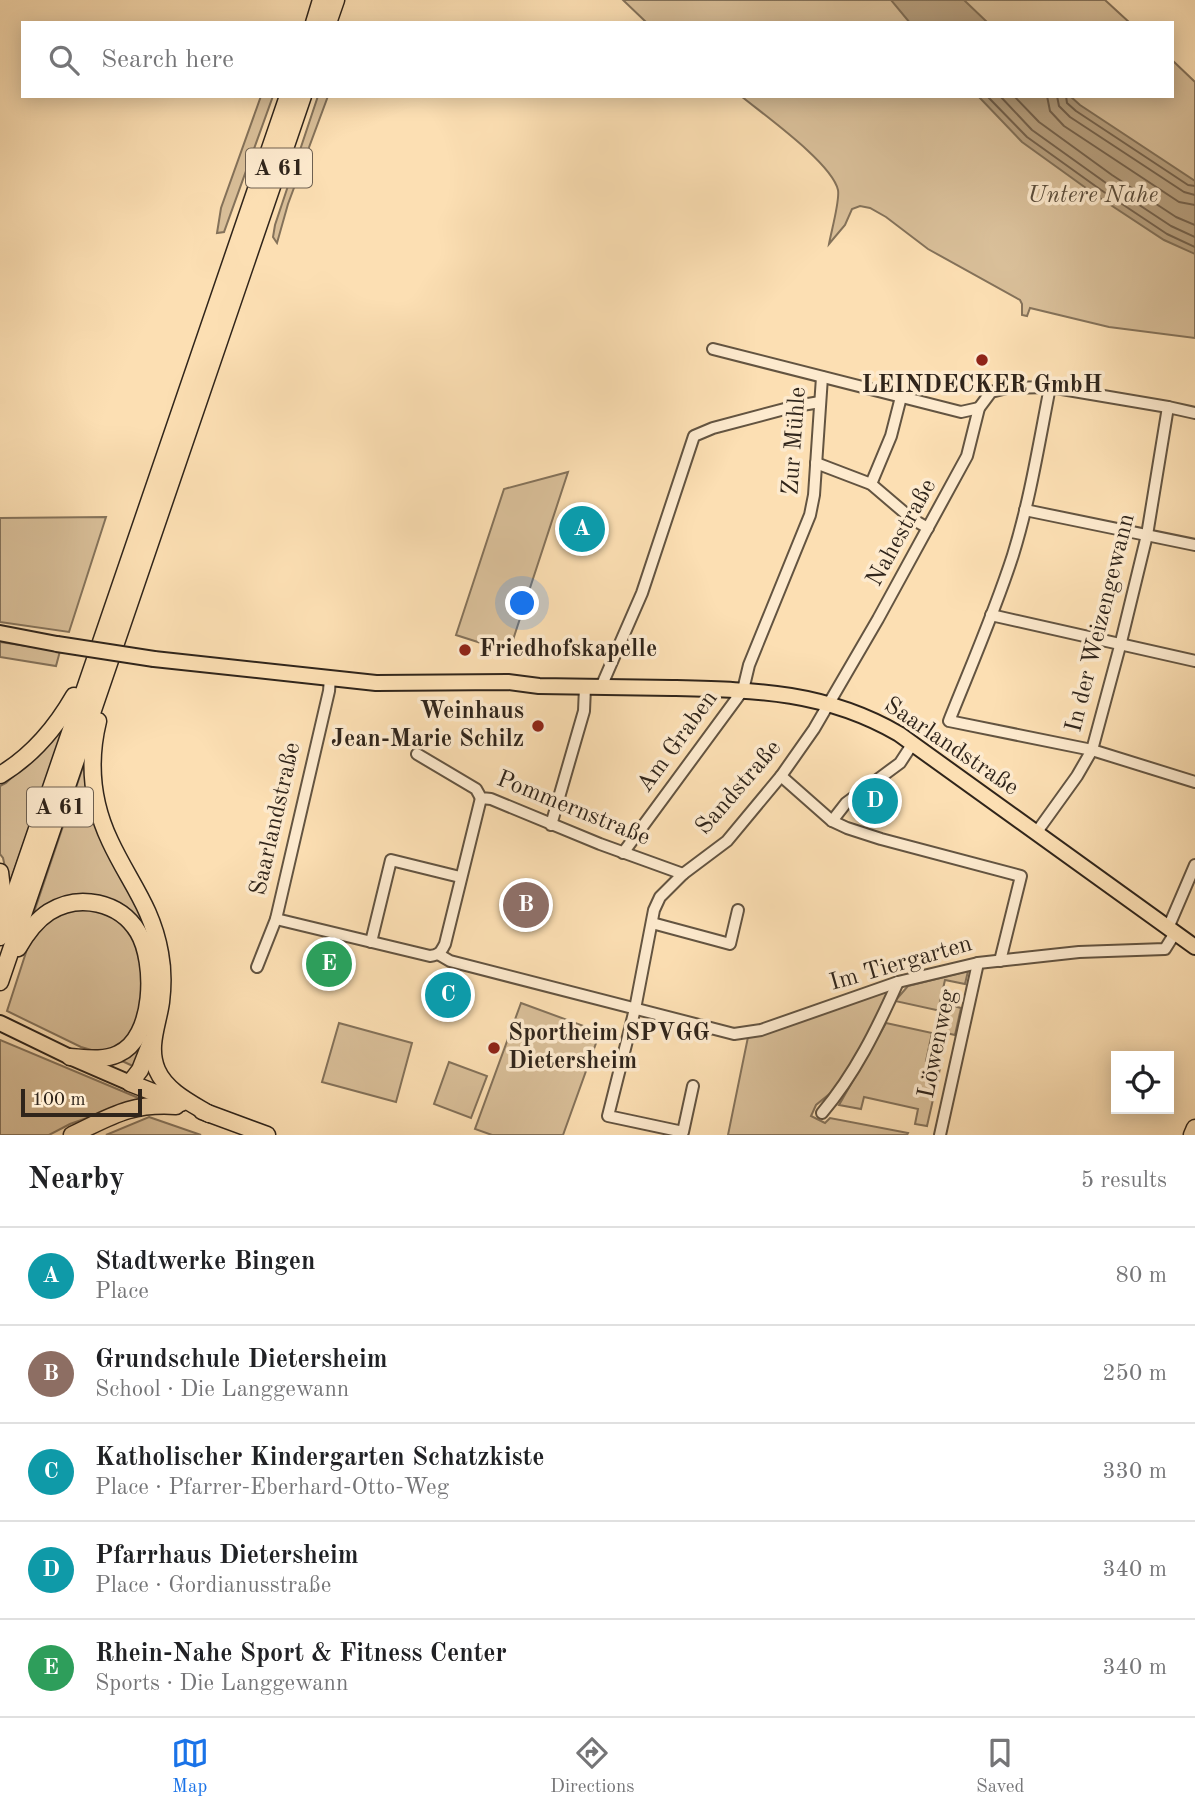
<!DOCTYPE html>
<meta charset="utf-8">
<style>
body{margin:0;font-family:"Old Standard TT",serif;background:#f2f2f2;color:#202124}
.controls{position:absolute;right:21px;bottom:21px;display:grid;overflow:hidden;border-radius:0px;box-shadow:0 4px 18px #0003}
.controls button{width:63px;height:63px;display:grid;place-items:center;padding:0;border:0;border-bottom:2px solid #e0e0e0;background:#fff;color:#202124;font:35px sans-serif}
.scale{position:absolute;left:21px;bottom:18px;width:121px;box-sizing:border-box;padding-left:7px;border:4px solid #30251b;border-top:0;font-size:19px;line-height:24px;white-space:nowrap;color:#30251b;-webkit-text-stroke:5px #fdeace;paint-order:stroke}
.you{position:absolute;left:523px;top:604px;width:24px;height:24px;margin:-18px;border:5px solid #fff;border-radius:50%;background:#1a73e8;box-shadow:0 0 0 10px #1a73e833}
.badge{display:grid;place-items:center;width:46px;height:46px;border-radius:50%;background:#1a73e8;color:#fff;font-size:23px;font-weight:700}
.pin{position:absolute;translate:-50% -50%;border:4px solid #fff;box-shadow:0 2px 7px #0006}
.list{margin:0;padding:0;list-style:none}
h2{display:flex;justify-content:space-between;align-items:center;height:91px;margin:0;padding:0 28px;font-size:30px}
h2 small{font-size:23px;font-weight:400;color:#757577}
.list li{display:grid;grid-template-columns:46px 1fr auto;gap:21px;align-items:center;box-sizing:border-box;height:98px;padding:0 28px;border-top:2px solid #e0e0e0}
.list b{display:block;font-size:26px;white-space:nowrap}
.list p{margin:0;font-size:23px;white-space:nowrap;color:#757577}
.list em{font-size:23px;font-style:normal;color:#757577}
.icon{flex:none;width:38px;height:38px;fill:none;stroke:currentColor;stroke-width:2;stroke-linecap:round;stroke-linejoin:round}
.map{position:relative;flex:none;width:1195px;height:1135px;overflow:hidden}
.search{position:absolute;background:#fff;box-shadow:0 4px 18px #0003;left:21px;right:21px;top:21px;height:77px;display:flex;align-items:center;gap:18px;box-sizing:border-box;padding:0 24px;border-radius:0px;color:#757577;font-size:26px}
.sheet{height:581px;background:#fff}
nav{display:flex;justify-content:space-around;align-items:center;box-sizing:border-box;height:98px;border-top:2px solid #e0e0e0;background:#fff;font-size:19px;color:#757577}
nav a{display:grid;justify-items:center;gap:4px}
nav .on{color:#1a73e8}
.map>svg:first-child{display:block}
.green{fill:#d9bf99;stroke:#84725a;stroke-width:2}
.water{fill:#b7a07f;stroke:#816f57;stroke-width:2}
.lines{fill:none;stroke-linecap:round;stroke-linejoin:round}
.shore{stroke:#74624d;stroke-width:2}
.minor-casing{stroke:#635441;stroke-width:14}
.major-casing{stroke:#30251b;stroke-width:18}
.highway-casing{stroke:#30251b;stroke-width:19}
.minor{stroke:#fdeace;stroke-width:10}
.major{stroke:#fcdfb3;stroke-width:14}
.highway{stroke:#fcdfb3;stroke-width:16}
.major-bridge-casing{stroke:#30251b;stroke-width:18;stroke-linecap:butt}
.major-bridge{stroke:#fcdfb3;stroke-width:14}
.poi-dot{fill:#8f2418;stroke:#fdeace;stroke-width:2.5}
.labels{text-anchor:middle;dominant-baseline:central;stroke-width:7;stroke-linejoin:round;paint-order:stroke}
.shield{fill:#fdeace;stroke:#6e6051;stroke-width:2}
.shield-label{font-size:23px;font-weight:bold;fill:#30251b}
.park-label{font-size:24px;font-style:italic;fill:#5a4c3a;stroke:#fdeace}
.poi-label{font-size:24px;font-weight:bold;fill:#30251b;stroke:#fdeace;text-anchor:start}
.street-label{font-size:24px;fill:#30251b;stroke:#fdeace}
</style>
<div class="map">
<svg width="1195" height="1135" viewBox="0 0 1195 1135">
<rect width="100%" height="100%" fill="#fcdfb3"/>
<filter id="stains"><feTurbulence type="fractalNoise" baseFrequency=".00286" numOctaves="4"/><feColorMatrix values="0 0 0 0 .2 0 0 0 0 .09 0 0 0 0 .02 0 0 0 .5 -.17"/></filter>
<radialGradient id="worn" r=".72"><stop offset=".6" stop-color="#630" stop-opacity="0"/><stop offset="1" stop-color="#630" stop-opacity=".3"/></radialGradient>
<g class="green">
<path d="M623 0H1105L1130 23H647Z"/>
<path d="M1172 60 1195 82V338L1109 327 1030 308 1027 316 1022 315V304L1020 300 928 249 886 217 870 208 860 206 852 209 845 225 829 244C831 232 840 201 838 190 832 163 764 115 741 96H1172Z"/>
<path d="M261 96H273L224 232 217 233 221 208Z"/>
<path d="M318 96H328L288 204 277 243 273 237 275 225Z"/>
<path d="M568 472 509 652 456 635 504 489Z"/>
<path d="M106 517 69 632 0 622V518Z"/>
<path d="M0 642 60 651 56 666 0 657Z"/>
<path d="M64 728 9 885 3 858 0 854V786L6 783Z"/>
<path d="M88 752 93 809 145 915 156 1005 135 1067 120 1060 149 1021 142 928 83 898 30 924Z"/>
<path d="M81 906 107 910 139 939 145 988 133 1034 120 1046 102 1053 81 1047 7 1011 30 940 52 916Z"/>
<path d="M968 971 965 984 945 980 940 1002 961 1008 955 1035 937 1031 941 1011 895 1001 908 986Z"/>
<path d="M893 986 877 1017 838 1087 816 1105 811 1116 825 1123 830 1118 908 1133 907 1135H728L748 1037Z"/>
<path d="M521 1003 600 1032 563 1135H492L475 1129Z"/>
<path d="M339 1023 412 1043 396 1102 322 1082Z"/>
<path d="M886 1023 932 1033 926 1061 941 1064 927 1126 915 1124 918 1109 864 1097 861 1109 839 1105Z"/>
<path d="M0 1040 141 1099 70 1124 49 1135H0Z"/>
<path d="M449 1062 487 1076 471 1118 434 1104Z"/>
<path d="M149 1117 201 1135H106Z"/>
</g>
<g class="water">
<path d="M891 0H964L988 23H910Z"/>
<path d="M978 96H1070L1080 105 1195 181V254L1164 240 1097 196 1022 142Z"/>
</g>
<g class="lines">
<g class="shore">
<path d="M987 96 1027 137 1101 190 1167 234 1195 247"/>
<path d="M1000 96 1032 130 1106 183 1171 226 1195 237"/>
<path d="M1014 96 1039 122 1112 175 1176 217 1195 225"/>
<path d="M1047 96 1050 111 1064 126 1179 202 1195 205"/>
<path d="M1057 96 1059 106 1070 117 1184 192 1195 195"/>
<path d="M1066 96 1067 103 1076 111 1188 185 1195 186"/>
</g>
<defs>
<g id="minor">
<path d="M713 349 961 412 979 408"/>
<path d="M1050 387C1039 443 1030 500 1013 555 995 611 971 666 949 721L1092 750 1195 782"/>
<path d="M816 463 871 484 912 519 928 528"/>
<path d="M871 484 891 436 901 397"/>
<path d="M1025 510 1195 545"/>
<path d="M991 615 1195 661"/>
<path d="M601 687 642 593 694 436 713 428 796 406 820 402"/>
<path d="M417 754 476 789 481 798 491 799 600 844 683 874"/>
<path d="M781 776 832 821 847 828 881 839 1021 876 1000 961"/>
<path d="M832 821 846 803 900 763 913 743"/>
<path d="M551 825 584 711 585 687"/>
<path d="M1036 833 1077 776 1092 750 1120 646 1147 535 1168 407"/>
<path d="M623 853 743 690 749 665 810 515 814 495 822 377"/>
<path d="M276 919 430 956C439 955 441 952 445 944L481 798"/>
<path d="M652 923 730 944 738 910"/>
<path d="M1168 928 1195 865"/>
<path d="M371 942 391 860 460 877"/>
<path d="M438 954 450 961 734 1034 761 1030 898 982 978 963 1079 952 1165 949 1175 933"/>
<path d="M257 967 276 919 329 691 330 678"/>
<path d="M693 1086 683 1132 608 1116 635 1009 654 910 660 897 683 874 727 841 781 776 814 729 878 619 967 456 979 408 991 392 1007 388 1050 387 1168 407 1195 413"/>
<path d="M822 1113C855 1074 877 1029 898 982"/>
<path d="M940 1135 978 963"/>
</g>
<g id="major">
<path d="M0 633 57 644"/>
<path d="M154 659 376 683 508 682 539 686C583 687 628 687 672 688 755 690 825 691 899 734L1195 947"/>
<path d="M0 1023 70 1057 130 1083"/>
</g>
<g id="highway">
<path d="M314 23 321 0"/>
<path d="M328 23 336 0"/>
<path d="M98 721C88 762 92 803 110 841 129 882 152 907 160 953 163 969 163 986 161 1002 158 1024 147 1047 157 1070 166 1091 191 1103 209 1114"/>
<path d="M0 775C32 756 55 729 74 696"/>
<path d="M0 872 2 889 0 914"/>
<path d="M0 937 288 96"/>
<path d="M18 948C26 934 35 921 49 912 79 893 120 902 138 932 156 962 155 1038 118 1054 103 1061 86 1058 70 1057"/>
<path d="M0 982 303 96"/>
<path d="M151 1042 140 1070 130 1083 181 1103"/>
<path d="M202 1111 267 1135"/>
<path d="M72 1135C112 1116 130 1103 176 1106"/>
<path d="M1192 1135 1195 1128"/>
</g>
</defs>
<use href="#minor" class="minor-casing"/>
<use href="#major" class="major-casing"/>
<use href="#highway" class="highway-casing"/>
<use href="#minor" class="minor"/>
<use href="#major" class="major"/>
<use href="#highway" class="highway"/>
<defs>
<path id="major-bridge" d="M57 644 154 659"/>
</defs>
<use href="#major-bridge" class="major-bridge-casing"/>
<use href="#major-bridge" class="major-bridge"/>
</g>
<g class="poi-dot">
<circle cx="982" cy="360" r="7"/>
<circle cx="465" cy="650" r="7"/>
<circle cx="538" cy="726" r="7"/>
<circle cx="494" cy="1048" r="7"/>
</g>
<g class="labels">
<g class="shield">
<rect x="246" y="148.5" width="66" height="39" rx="5"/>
<rect x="27" y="787.5" width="66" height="39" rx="5"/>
</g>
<g class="shield-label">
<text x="279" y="168">A 61</text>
<text x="60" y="807">A 61</text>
</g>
<g class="park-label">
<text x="1093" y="196">Untere Nahe</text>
</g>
<g class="poi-label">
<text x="982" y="386" text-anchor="middle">LEINDECKER GmbH</text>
<text x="479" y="650">Friedhofskapelle</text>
<text x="524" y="712" text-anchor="end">Weinhaus<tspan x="524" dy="28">Jean-Marie Schilz</tspan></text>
<text x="508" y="1034">Sportheim SPVGG<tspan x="508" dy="28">Dietersheim</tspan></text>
</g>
<g class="street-label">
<text transform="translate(795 441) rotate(-86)">Zur Mühle</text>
<text transform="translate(902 533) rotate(-61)">Nahestraße</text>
<text transform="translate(1101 623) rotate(-76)">In der Weizengewann</text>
<text transform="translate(678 742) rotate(-54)">Am Graben</text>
<text transform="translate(951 747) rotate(34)">Saarlandstraße</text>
<text transform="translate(739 788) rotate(-49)">Sandstraße</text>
<text transform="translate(573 809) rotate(22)">Pommernstraße</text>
<text transform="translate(276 819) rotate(-77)">Saarlandstraße</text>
<text transform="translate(901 964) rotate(-16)">Im Tiergarten</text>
<text transform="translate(938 1044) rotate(-78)">Löwenweg</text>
</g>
</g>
<rect width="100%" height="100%" filter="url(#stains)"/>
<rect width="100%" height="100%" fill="url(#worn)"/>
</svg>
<div class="controls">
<button><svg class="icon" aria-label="locate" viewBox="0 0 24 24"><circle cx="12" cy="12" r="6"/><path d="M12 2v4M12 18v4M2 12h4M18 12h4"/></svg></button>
</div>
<div class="scale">100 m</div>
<div class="you"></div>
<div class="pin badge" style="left:582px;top:529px;background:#0f9aa8">A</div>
<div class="pin badge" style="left:526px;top:905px;background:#8d6e63">B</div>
<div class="pin badge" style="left:448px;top:995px;background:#0f9aa8">C</div>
<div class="pin badge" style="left:875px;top:801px;background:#0f9aa8">D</div>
<div class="pin badge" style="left:329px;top:964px;background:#2e9e5b">E</div>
<div class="search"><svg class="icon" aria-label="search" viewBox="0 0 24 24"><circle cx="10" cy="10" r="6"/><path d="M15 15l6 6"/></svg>Search here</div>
</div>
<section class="sheet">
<h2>Nearby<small>5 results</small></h2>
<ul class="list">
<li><span class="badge" style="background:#0f9aa8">A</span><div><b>Stadtwerke Bingen</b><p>Place</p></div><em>80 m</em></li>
<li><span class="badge" style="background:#8d6e63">B</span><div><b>Grundschule Dietersheim</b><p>School · Die Langgewann</p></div><em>250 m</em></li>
<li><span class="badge" style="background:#0f9aa8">C</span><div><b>Katholischer Kindergarten Schatzkiste</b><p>Place · Pfarrer-Eberhard-Otto-Weg</p></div><em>330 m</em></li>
<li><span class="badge" style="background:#0f9aa8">D</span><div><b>Pfarrhaus Dietersheim</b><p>Place · Gordianusstraße</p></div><em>340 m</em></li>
<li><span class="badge" style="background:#2e9e5b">E</span><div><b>Rhein-Nahe Sport &amp; Fitness Center</b><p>Sports · Die Langgewann</p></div><em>340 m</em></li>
</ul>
</section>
<nav>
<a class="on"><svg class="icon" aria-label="map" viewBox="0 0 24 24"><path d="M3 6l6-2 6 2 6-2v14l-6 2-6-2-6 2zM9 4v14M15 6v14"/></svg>Map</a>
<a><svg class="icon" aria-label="directions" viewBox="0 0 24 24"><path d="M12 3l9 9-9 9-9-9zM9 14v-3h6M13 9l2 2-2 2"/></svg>Directions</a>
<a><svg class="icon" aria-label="saved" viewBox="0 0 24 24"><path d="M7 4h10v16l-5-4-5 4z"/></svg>Saved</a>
</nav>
